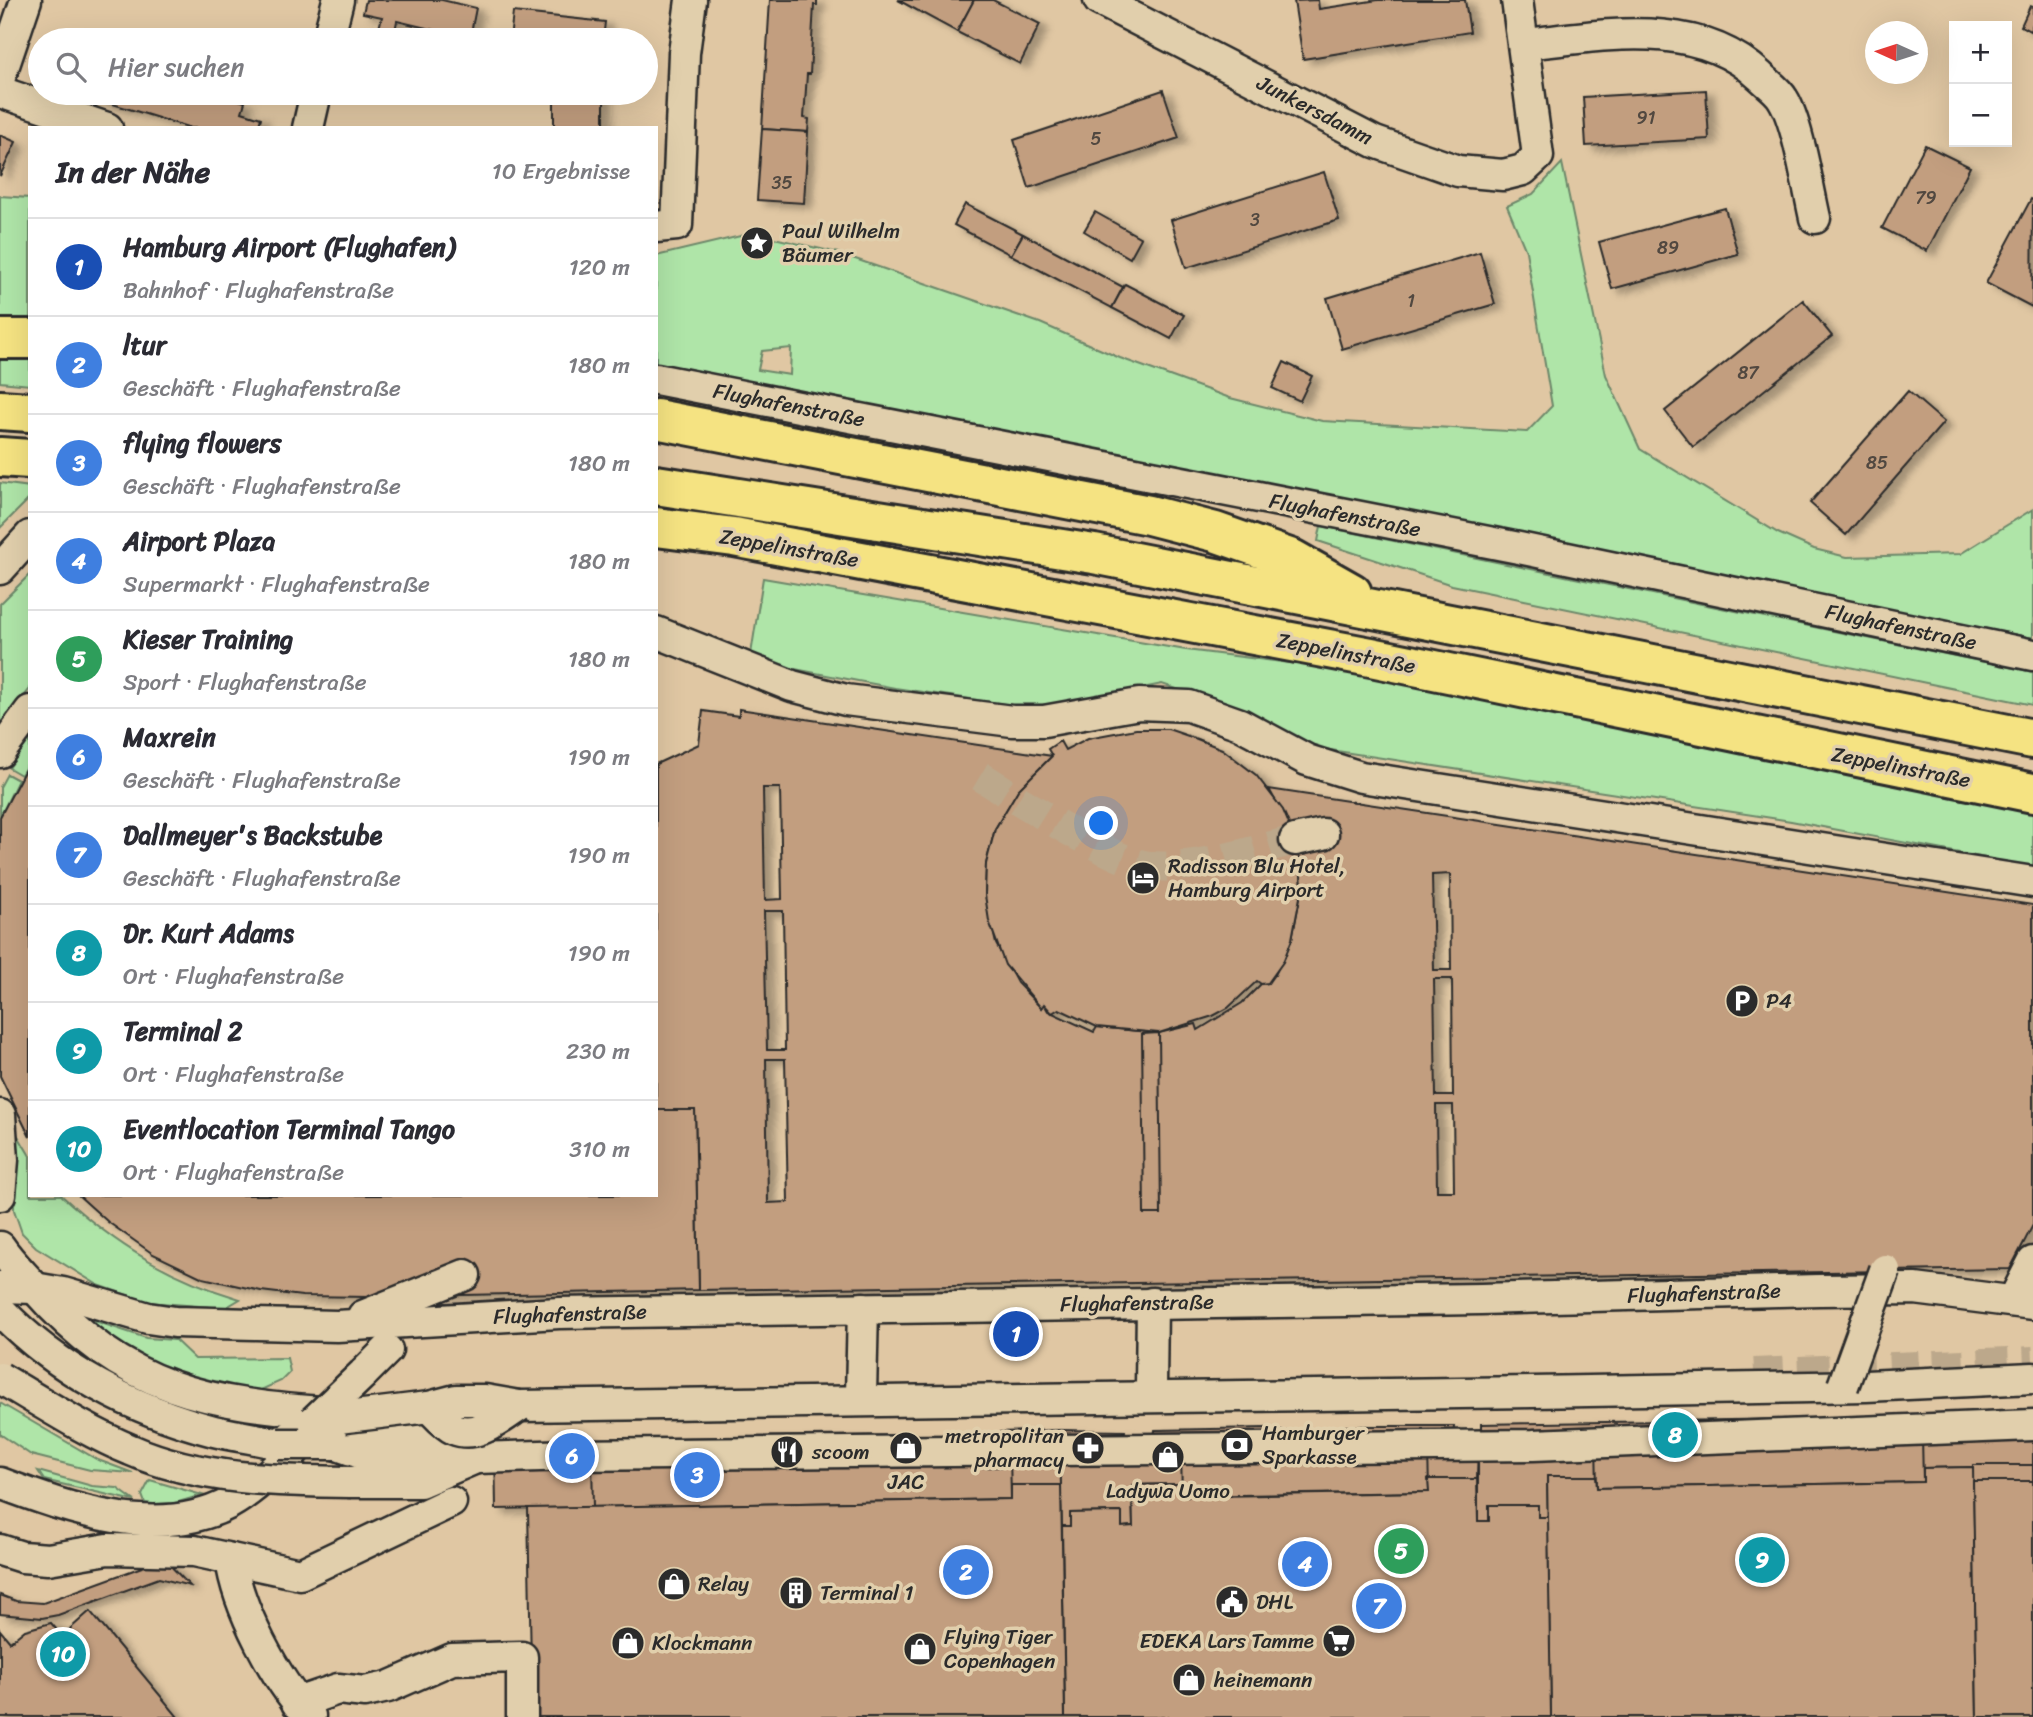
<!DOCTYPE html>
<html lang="de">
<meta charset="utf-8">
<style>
body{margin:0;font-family:Sriracha,sans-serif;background:#f7f7f7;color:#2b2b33}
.controls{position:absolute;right:21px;top:21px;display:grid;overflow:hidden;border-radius:0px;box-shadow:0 7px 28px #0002}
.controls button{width:63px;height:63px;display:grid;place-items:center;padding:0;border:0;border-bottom:2px solid #e1e1e2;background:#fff;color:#2b2b33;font:35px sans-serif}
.compass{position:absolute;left:1865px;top:21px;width:63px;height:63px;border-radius:50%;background:#fff;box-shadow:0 7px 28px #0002;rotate:273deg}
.you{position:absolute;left:1102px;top:824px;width:24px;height:24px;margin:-18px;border:5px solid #fff;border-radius:50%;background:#1a73e8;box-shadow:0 0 0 10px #1a73e833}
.badge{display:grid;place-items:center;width:46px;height:46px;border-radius:50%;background:#2b2b2b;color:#fff;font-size:23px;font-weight:700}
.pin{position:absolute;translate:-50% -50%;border:4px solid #fff;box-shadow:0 2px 7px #0006}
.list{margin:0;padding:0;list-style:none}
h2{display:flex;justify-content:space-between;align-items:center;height:91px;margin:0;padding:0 28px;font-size:30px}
h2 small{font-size:23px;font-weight:400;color:#7c7c81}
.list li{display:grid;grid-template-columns:46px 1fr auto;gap:21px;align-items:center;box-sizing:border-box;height:98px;padding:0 28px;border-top:2px solid #e1e1e2}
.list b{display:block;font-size:26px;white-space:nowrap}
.list p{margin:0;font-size:23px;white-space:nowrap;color:#7c7c81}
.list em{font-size:23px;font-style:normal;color:#7c7c81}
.icon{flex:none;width:38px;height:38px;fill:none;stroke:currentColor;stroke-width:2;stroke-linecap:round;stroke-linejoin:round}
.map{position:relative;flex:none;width:2033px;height:1717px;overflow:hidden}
.search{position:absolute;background:#fff;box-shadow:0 7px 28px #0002;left:28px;top:28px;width:630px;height:77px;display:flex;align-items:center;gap:18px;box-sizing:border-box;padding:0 24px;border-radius:38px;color:#7c7c81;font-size:26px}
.panel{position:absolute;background:#fff;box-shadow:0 7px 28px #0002;left:28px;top:126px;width:630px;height:1071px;border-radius:0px}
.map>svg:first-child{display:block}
.green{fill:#afe5a8;stroke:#6d886a;stroke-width:2;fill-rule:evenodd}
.building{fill:#c29e7f;stroke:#2b2b2b;stroke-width:2;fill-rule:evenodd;filter:url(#shadow)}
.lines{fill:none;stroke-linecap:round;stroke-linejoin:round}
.minor-tunnel{stroke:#bca88b;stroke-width:30;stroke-dasharray:30 15;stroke-linecap:butt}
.minor-casing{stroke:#2b2b2b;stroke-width:35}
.highway-casing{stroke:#2b2b2b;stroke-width:44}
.minor{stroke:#e1cfac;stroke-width:30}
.highway{stroke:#f5e382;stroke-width:38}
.minor-bridge-casing{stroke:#2b2b2b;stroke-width:35;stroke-linecap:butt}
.minor-bridge{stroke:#e1cfac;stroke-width:30}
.labels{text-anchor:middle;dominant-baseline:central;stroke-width:7;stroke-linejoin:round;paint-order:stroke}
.number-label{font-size:18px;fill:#514840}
.street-label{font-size:21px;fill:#2b2b2b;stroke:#e1cfac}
.poi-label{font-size:21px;fill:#2b2b2b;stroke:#e1cfac;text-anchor:start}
</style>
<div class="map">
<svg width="2033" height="1717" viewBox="0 0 2033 1717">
<defs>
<filter id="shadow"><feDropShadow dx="8" dy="4.5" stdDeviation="3.5" flood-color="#0004"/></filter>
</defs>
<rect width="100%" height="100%" fill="#e0c7a3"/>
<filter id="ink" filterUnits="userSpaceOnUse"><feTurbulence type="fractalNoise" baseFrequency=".0143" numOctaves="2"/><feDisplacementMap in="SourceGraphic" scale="14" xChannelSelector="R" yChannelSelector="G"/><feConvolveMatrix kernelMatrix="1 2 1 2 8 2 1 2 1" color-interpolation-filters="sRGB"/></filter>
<g filter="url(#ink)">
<g class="green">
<path d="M1562 163 1606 375 1640 449 1778 533 1814 549 1847 557 1960 554 2033 509V638L656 368V256L753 233 838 253 1040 323 1120 358 1230 398 1322 421 1527 432 1552 406 1526 251 1507 206 1533 194ZM791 348 790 375 758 370 762 351Z"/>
<path d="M0 196 30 198V330L0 329Z"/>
<path d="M0 356H30V385L0 382Z"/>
<path d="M0 483 30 487V498L0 528Z"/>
<path d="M1321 526 2033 672V705L1452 585 1318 541Z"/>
<path d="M30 574V689L0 726V604Z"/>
<path d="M763 578 1186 650 1372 673 2033 812V867L1791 821 1324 749 1296 741 1231 707 1162 684 1069 703 1019 706 895 688 784 667 751 654Z"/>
<path d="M30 737V760L21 775 9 768Z"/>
<path d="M7 774 18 780 0 817V787Z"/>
<path d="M14 1129 30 1156V1195H61C117 1246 167 1277 240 1299L225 1308 147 1302 98 1285 36 1247 22 1233 14 1210Z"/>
<path d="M95 1321 146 1338 175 1340 195 1359 287 1358 290 1372 281 1381 252 1394 167 1372 91 1330Z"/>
<path d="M0 1403 98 1460 133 1473 90 1470 31 1455 0 1434Z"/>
<path d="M38 1471 92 1486 117 1488 135 1501 44 1480Z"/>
<path d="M150 1480 202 1495 165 1506 145 1503 142 1495Z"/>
</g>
<g class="building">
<path d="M366 0H442L476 8 470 38 451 33 449 40H433L435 30 397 21 395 31 379 28 382 17 363 13Z"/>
<path d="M770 0H817V5H814L810 74H807L804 118 809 119 808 132 762 129Z"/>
<path d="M898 0H974L957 32Z"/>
<path d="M974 0H993L1040 24 1020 64 957 32Z"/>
<path d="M1318 0 1319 9 1378 0H1465L1470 32 1303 59 1294 1Z"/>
<path d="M2030 6 2033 7V24L2030 31 2021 26Z"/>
<path d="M513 12 605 22 603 40H510Z"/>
<path d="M1163 90 1179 138 1029 188 1014 140Z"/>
<path d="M1706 90 1709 139 1586 146 1583 97Z"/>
<path d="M77 93H215L245 102 242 112 261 118 258 128H191Z"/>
<rect x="554" y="93" width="50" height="35"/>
<path d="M762 129 808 132 804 203 757 200Z"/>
<path d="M0 135 16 142 0 176Z"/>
<path d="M1925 145 1970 167 1927 251 1882 228Z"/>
<path d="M1324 172 1339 220 1186 268 1171 220Z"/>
<path d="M2031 199 2033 200 2032 307 1986 283Z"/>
<path d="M965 204 1023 234 1011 255 954 225Z"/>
<path d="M1725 208 1738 254 1612 289 1599 242Z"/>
<path d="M1095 212 1141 238 1130 258 1084 231Z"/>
<path d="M1023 234 1123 287 1112 308 1011 255Z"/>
<path d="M1480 252 1495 304 1342 349 1327 298Z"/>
<path d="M1125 284 1184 315 1171 339 1112 308Z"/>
<path d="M1803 300 1832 336 1693 447 1665 411Z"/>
<path d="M1284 362 1312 376 1300 401 1272 388Z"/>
<path d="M1908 391 1944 422 1846 535 1810 503Z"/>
<path d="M739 709 1052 756 1018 790 995 829 986 864 985 895 996 944 1017 983 1041 1008 1044 1004 1048 1011 1094 1032 1097 1027 1159 1033 1196 1024 1198 1030 1242 1003 1261 984 1268 983 1271 975H1275L1292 939 1302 887 1299 854 1292 831 1269 789 2033 905V1225L2010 1269 699 1290 695 1110H656V764L699 744 703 711 739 716ZM763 788H780L782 899 765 900ZM1450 874 1451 970H1434L1432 875ZM764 911H783L785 1050H767ZM1434 979H1452L1453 1096H1436ZM766 1059H785L788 1202 768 1203ZM1436 1105H1453L1454 1191H1437Z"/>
<path d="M1136 729H1168L1197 739 1222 749 1256 775 1283 810 1292 831 1299 854 1302 887 1292 939 1283 962 1268 983 1261 984 1257 981 1228 1008 1213 1016 1159 1033 1097 1027 1059 1009 1052 1013 1044 1004 1041 1008 1005 965 989 921 985 895 986 864 995 829 1018 790 1052 756 1048 749 1060 741 1065 750 1088 738Z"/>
<path d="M30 760V1137L0 1076V817Z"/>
<path d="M1159 1033 1161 1214H1144L1142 1034Z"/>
<path d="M656 1110H695L699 1290 369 1297 302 1296 261 1291 203 1278 153 1254 108 1222 78 1195H656Z"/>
<path d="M2033 1415V1481H1973V1467L1923 1468V1482L1597 1488 1596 1476H1547L1548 1517H1538V1505H1489V1521H1478V1440H1481V1424Z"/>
<path d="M1341 1426H1454L1453 1439 1468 1430 1478 1440 1477 1479H1428L1429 1492 1182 1496 1181 1484 1132 1485 1133 1526 1122 1527V1512L1070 1513V1526H1062L1059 1430 1125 1431 1126 1446H1153L1155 1430 1266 1428 1265 1443 1288 1432 1340 1443Z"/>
<path d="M1059 1430 1061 1485H1011V1499L496 1509 495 1442 599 1439V1455H673V1438L927 1435 928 1449H1000V1432Z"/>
<path d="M1922 1436 1923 1482 1597 1488 1596 1442Z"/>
<path d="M1428 1447 1429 1492 1182 1496 1181 1452Z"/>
<path d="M1010 1453 1011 1499 593 1507 592 1461Z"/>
<rect x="1973" y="1465" width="60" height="16"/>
<path d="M1973 1467 1977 1717H1551L1547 1476H1596L1597 1488 1923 1482V1468Z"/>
<path d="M1428 1479H1477L1478 1521H1489V1505H1538V1517H1548L1551 1717H1065L1062 1526H1070V1513L1122 1512V1527L1133 1526 1132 1485 1181 1484 1182 1496H1216L1429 1492Z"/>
<path d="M1973 1481H2033V1717H1977Z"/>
<path d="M1011 1485H1061L1065 1717H532L528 1508 1011 1499Z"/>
<path d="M164 1559 190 1586 159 1578 58 1615 42 1618 0 1614V1595L16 1601 43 1603Z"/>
<path d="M90 1611 178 1717H0V1630L10 1642 25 1630 51 1623 62 1636Z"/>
</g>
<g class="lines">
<g class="minor-tunnel">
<path d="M980 776C1017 798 1111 862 1149 866 1196 870 1249 851 1295 840"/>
<path d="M1754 1373 2033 1361"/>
</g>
<defs>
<g id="minor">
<path d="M1099 0 1375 142 1458 171 1503 175 1523 170 1538 156 1517 0"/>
<path d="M328 40 338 0"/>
<path d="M1524 44C1603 36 1696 16 1760 76 1767 83 1778 90 1783 99 1798 123 1808 188 1815 218"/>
<path d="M0 77 26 0"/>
<path d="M0 92 107 128"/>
<path d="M308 128 316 93"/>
<path d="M656 227 677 225 684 53 691 0"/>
<path d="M656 379 1519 548 2033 655"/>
<path d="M0 569 30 536"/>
<path d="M656 632 792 686 846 700 1012 721H1044L1139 704 1189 706 1240 724 1307 760 1361 777 2033 882"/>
<path d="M0 752 30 711"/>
<path d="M1295 840 1323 834"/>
<path d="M0 1115 3 1160 0 1195"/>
<path d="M0 1247C10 1262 23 1274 35 1288 124 1390 208 1405 337 1413"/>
<path d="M0 1287 34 1288 63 1293 148 1318 175 1322 337 1326 559 1313 1481 1299 1819 1290 1915 1289 2033 1304"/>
<path d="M2013 1301 2033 1262"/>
<path d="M0 1310C57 1370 133 1410 214 1431 235 1436 256 1438 278 1444L299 1431"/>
<path d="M363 1316 465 1275"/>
<path d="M363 1374 387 1350"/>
<path d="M1151 1388 1152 1303"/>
<path d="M861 1395 863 1308"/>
<path d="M519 1406 1532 1392 1866 1386 2033 1378"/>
<path d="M335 1444 376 1429 405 1430 476 1458 572 1455 1533 1445 2033 1425"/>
<path d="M335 1444C383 1462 392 1465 440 1445"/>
<path d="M351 1482H420L476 1458"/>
<path d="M0 1483C69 1509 159 1541 230 1503 260 1486 287 1456 313 1434"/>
<path d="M0 1550 22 1557 48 1559 108 1549 194 1551 300 1574 451 1502"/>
<path d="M231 1559C237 1607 276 1681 310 1716"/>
<path d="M297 1703 338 1689 365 1692 388 1687 452 1659 522 1657V1717"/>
</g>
<g id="highway">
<path d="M0 339H30"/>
<path d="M0 410 30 412"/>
<path d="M656 419 1149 515 1215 532 1292 559 1352 593"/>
<path d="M0 457 30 459"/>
<path d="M656 485 1094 554 2033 739"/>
<path d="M656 527 734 537 1371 657 2033 793"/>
</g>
</defs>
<use href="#minor" class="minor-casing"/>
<use href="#highway" class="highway-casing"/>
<use href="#minor" class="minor"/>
<use href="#highway" class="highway"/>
<defs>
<g id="minor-bridge">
<path d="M0 1378C43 1403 85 1431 131 1450 199 1480 278 1481 351 1482"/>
<path d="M1843 1386 1885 1270"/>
<path d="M429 1407C436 1414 445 1425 454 1429 477 1439 501 1418 519 1406"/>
<path d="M314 1421 429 1407 456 1400H485L519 1406"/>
<path d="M314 1421 363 1374"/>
<path d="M278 1444H335"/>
</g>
</defs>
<use href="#minor-bridge" class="minor-bridge-casing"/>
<use href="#minor-bridge" class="minor-bridge"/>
</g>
</g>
<defs>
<symbol id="sight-disc" viewBox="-11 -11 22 22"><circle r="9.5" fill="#2b2b2b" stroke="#e1cfac"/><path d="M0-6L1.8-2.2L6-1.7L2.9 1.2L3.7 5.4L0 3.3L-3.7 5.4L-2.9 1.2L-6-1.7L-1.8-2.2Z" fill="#fff"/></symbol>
<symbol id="hotel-disc" viewBox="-11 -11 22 22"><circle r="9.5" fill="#2b2b2b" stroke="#e1cfac"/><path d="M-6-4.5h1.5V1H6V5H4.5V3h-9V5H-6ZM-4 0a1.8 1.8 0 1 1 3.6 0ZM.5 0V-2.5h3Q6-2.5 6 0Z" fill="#fff"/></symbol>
<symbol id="parking-disc" viewBox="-11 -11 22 22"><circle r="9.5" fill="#2b2b2b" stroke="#e1cfac"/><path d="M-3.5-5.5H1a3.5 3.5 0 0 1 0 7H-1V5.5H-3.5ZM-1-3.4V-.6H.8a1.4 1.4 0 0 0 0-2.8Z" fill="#fff"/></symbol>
<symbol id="bank-disc" viewBox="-11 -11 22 22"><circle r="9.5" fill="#2b2b2b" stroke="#e1cfac"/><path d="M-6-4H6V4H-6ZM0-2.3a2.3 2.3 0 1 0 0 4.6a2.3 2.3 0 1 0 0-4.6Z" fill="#fff"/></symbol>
<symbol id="shop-disc" viewBox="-11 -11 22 22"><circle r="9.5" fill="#2b2b2b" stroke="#e1cfac"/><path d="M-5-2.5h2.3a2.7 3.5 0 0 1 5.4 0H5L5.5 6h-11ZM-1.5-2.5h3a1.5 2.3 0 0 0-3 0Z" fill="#fff"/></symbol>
<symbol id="pharmacy-disc" viewBox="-11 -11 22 22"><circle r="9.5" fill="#2b2b2b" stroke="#e1cfac"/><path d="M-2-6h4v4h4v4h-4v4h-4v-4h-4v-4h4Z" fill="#fff"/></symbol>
<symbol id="restaurant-disc" viewBox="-11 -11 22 22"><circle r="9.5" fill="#2b2b2b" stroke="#e1cfac"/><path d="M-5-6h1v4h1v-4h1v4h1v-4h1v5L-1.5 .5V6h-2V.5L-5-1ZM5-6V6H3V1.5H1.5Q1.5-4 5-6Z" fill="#fff"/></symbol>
<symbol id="building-disc" viewBox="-11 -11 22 22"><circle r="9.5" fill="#2b2b2b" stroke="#e1cfac"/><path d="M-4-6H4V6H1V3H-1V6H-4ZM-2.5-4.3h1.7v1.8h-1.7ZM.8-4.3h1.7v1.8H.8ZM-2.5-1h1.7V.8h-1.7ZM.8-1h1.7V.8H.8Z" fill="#fff"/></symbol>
<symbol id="civic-disc" viewBox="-11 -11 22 22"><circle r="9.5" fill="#2b2b2b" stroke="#e1cfac"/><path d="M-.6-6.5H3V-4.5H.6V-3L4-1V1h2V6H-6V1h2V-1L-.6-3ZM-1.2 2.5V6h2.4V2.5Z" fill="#fff"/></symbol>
<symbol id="supermarket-disc" viewBox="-11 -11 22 22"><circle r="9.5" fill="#2b2b2b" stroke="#e1cfac"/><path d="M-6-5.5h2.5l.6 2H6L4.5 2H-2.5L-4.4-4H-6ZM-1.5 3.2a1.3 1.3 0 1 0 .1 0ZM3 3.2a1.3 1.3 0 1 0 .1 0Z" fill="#fff"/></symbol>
</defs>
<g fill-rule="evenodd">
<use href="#sight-disc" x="738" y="224" width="38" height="38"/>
<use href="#hotel-disc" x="1124" y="859" width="38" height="38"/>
<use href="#parking-disc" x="1723" y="982" width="38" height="38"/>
<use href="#bank-disc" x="1218" y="1426" width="38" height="38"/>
<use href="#shop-disc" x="887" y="1429" width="38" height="38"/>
<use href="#pharmacy-disc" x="1069" y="1429" width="38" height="38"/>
<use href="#restaurant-disc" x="768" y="1433" width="38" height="38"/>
<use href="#shop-disc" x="1149" y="1438" width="38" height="38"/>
<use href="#shop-disc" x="655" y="1565" width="38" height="38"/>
<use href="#building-disc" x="777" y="1574" width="38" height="38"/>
<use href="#civic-disc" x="1213" y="1583" width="38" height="38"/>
<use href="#supermarket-disc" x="1320" y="1622" width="38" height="38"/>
<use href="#shop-disc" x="609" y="1624" width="38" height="38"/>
<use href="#shop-disc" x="901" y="1630" width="38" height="38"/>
<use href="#shop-disc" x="1170" y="1661" width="38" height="38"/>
</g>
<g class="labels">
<g class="number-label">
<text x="1646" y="118">91</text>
<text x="1096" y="139">5</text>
<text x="782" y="183">35</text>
<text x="1926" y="198">79</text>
<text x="1255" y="220">3</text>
<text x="1668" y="248">89</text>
<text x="1411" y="301">1</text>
<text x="1748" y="373">87</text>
<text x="1877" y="463">85</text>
</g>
<g class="street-label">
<text transform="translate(1315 110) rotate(27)">Junkersdamm</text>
<text transform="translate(789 405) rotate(11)">Flughafenstraße</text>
<text transform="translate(1345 515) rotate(11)">Flughafenstraße</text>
<text transform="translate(789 548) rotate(10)">Zeppelinstraße</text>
<text transform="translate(1901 627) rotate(12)">Flughafenstraße</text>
<text transform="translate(1346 653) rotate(11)">Zeppelinstraße</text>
<text transform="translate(1901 767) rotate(11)">Zeppelinstraße</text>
<text transform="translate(1704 1293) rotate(-2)">Flughafenstraße</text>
<text transform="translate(1137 1303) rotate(-1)">Flughafenstraße</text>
<text transform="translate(570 1314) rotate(-2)">Flughafenstraße</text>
</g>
<g class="poi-label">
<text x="782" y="231">Paul Wilhelm<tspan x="782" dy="24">Bäumer</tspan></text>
<text x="1168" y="866">Radisson Blu Hotel,<tspan x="1168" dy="24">Hamburg Airport</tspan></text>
<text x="1766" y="1001">P4</text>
<text x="1262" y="1433">Hamburger<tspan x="1262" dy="24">Sparkasse</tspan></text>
<text x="1064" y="1436" text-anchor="end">metropolitan<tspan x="1064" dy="24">pharmacy</tspan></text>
<text x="812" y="1452">scoom</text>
<text x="906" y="1482" text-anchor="middle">JAC</text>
<text x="1168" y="1491" text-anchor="middle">Ladywa Uomo</text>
<text x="698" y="1584">Relay</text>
<text x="820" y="1593">Terminal 1</text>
<text x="1256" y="1602">DHL</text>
<text x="944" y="1637">Flying Tiger<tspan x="944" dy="24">Copenhagen</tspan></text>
<text x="1314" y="1641" text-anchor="end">EDEKA Lars Tamme</text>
<text x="652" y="1643">Klockmann</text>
<text x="1214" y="1680">heinemann</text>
</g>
</g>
</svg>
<div class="controls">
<button>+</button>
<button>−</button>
</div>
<svg class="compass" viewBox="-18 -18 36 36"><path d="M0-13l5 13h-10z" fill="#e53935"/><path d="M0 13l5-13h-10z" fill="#7c7c81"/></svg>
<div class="you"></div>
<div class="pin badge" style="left:1016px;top:1334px;background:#1a4fb4">1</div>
<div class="pin badge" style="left:966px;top:1572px;background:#3f7fe0">2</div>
<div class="pin badge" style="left:697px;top:1475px;background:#3f7fe0">3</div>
<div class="pin badge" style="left:1305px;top:1564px;background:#3f7fe0">4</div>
<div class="pin badge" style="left:1401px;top:1551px;background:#2e9e5b">5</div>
<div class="pin badge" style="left:572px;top:1456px;background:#3f7fe0">6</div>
<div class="pin badge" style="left:1379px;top:1606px;background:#3f7fe0">7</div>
<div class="pin badge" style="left:1675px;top:1435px;background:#0f9aa8">8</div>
<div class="pin badge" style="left:1762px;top:1560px;background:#0f9aa8">9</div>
<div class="pin badge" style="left:63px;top:1654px;background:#0f9aa8">10</div>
<div class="search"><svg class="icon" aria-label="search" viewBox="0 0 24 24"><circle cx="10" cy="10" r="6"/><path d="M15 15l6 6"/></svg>Hier suchen</div>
<section class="panel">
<h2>In der Nähe<small>10 Ergebnisse</small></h2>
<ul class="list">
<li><span class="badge" style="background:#1a4fb4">1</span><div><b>Hamburg Airport (Flughafen)</b><p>Bahnhof · Flughafenstraße</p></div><em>120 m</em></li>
<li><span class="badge" style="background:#3f7fe0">2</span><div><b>ltur</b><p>Geschäft · Flughafenstraße</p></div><em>180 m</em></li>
<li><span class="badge" style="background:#3f7fe0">3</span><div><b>flying flowers</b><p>Geschäft · Flughafenstraße</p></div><em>180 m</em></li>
<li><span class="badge" style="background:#3f7fe0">4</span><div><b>Airport Plaza</b><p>Supermarkt · Flughafenstraße</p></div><em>180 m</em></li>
<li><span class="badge" style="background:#2e9e5b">5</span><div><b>Kieser Training</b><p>Sport · Flughafenstraße</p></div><em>180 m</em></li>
<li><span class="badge" style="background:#3f7fe0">6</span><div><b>Maxrein</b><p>Geschäft · Flughafenstraße</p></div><em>190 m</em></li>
<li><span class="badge" style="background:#3f7fe0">7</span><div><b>Dallmeyer's Backstube</b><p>Geschäft · Flughafenstraße</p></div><em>190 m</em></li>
<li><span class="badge" style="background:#0f9aa8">8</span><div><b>Dr. Kurt Adams</b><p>Ort · Flughafenstraße</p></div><em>190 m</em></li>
<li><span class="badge" style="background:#0f9aa8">9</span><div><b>Terminal 2</b><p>Ort · Flughafenstraße</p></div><em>230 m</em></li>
<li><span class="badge" style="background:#0f9aa8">10</span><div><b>Eventlocation Terminal Tango</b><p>Ort · Flughafenstraße</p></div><em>310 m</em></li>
</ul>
</section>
</div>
